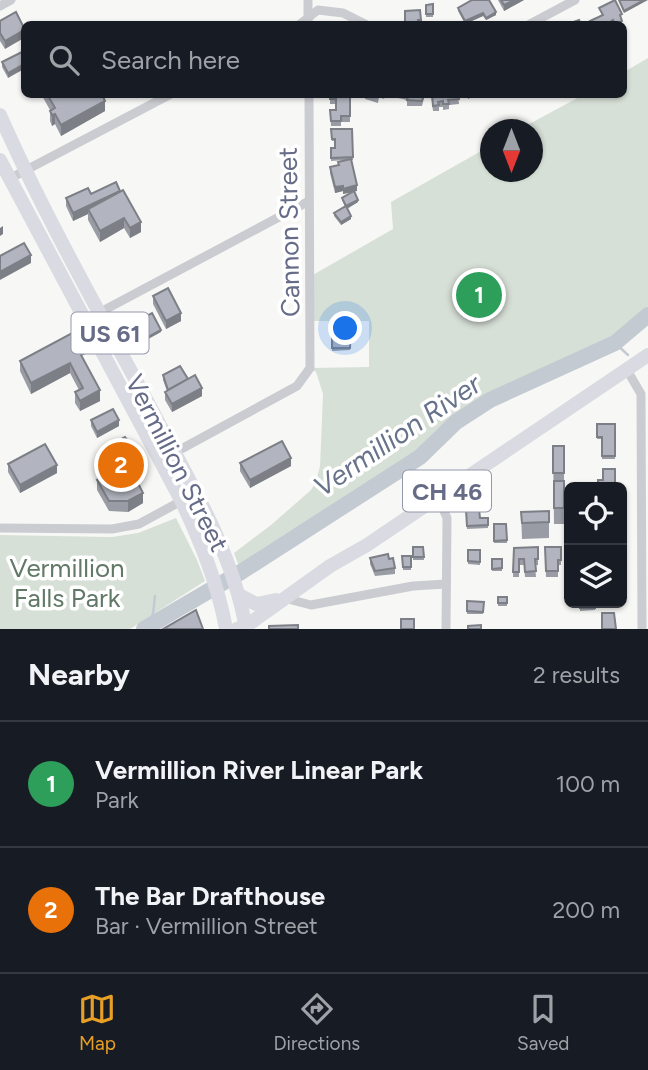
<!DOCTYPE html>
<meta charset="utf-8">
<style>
body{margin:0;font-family:Figtree,sans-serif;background:#242831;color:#f1f3f6}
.controls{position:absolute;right:21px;bottom:21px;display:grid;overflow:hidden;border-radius:10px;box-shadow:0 2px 5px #0004}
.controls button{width:63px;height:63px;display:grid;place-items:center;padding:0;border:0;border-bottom:2px solid #363941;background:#171b24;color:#f1f3f6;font:35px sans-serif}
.compass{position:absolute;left:480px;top:119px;width:63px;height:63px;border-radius:50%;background:#171b24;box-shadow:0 2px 5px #0004;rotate:180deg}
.you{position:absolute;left:346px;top:329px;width:24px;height:24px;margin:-18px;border:5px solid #fff;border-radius:50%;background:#1a73e8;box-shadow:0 0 0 10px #1a73e833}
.badge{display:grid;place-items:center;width:46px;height:46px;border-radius:50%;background:#e89f25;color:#fff;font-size:23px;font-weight:700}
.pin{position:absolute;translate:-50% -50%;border:4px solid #fff;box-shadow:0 2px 7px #0006}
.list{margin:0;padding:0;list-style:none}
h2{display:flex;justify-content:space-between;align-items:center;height:91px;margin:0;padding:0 28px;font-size:30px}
h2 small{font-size:23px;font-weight:400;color:#9ea1a6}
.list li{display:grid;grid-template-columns:46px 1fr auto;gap:21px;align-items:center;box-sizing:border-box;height:126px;padding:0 28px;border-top:2px solid #363941}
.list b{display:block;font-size:26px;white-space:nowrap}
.list p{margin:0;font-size:23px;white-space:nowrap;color:#9ea1a6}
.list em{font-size:23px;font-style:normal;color:#9ea1a6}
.icon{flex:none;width:38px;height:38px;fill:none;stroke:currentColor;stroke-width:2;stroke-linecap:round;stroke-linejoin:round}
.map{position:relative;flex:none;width:648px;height:629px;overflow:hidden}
.search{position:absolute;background:#171b24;box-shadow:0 2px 5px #0004;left:21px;right:21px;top:21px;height:77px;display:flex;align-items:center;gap:18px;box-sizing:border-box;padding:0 24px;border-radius:10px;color:#9ea1a6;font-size:26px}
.sheet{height:343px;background:#171b24}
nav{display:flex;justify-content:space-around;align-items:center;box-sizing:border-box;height:98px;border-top:2px solid #363941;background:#171b24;font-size:19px;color:#9ea1a6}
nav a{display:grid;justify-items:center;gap:4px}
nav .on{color:#e89f25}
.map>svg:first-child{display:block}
.green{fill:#d7e0d7}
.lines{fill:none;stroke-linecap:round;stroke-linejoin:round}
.stream{stroke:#c4cad2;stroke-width:2.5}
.river{stroke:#c4cad2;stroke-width:16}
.minor{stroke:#cbccd1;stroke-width:9}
.primary{stroke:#dadbe2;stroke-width:14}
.trunk{stroke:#dadbe2;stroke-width:14}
.wall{fill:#999ca4}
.shaded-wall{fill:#7d7f86}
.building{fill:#b2b5bf;stroke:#7d7f86;stroke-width:2}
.labels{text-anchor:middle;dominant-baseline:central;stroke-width:7;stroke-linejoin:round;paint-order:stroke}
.shield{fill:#fff;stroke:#9498ab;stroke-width:2}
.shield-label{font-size:24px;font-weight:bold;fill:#666c87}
.street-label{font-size:26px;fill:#666c87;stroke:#fff}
.park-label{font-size:26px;fill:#617966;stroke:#fff}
.water-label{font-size:28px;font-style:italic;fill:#67738a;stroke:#fff}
</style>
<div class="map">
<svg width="648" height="629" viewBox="0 0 648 629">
<rect width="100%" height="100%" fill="#f7f8f5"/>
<g class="green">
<path d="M648 58V315L615 343 490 400 456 422 420 457 241 572 234 553 271 525 311 490 316 482 320 466 323 394 316 372 310 368 369 367V321H311V276L393 229 391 202 490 146V172H532V130L520 129 583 95 624 94V72Z"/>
<path d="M176 518 197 560 205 581 130 629H0V535L112 537 138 533Z"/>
</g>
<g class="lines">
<g class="stream">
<path d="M615 343 628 355"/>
<path d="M145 628 153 614 155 596"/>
</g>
<path class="river" d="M144 629 241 572 420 457 456 422 490 400 615 343 648 315"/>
<g class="minor">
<path d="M308 0V23"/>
<path d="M0 6 11 0"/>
<path d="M300 24 318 10 343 13 365 24"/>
<path d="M530 24 575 0"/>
<path d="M9 179 171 94"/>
<path d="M95 315 309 201"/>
<path d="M627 370 641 394 642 629"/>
<path d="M161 460 297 386 310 368 309 94"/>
<path d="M438 497 447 518 446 629"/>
<path d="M0 528 112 529 139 524 196 493"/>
<path d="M284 598 311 605 413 586 446 584"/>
</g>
<g class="primary">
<path d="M239 595 256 604 276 600"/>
<path d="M237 629 246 626 330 566 367 545 438 497 648 355"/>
</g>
<g class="trunk">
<path d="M0 115C45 217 101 315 154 414 190 482 233 552 246 629"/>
<path d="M0 160 182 502C201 543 218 584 226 629"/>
</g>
</g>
<g class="wall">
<path d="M498 0H524L504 11Z"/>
<path d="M433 4V17H426V5Z"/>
<path d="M458 8 496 15 486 20 483 16 465 24 458 11Z"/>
<path d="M16 12 5 49 0 41V21Z"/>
<path d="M22 52 8 78 2 67V62Z"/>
<path d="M41 94H102L105 111 61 136 55 124 52 126 50 121V110Z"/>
<path d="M330 94H350V122H341V126H331L330 110H336V104H330Z"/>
<path d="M365 94H386L384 99 379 97 378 103 365 99Z"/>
<path d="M398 94H425L422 106H407V100L398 98Z"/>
<path d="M431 94H458L459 104 449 105V109L443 110V107H439V111H433Z"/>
<path d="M331 129H352L353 160H352L357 191H354L358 202 347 209 351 219 341 225 334 216V213L345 207 342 200V198L352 192 343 194V191L335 193 330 173V167L338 165V162L345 160 331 161V148H335V141H332Z"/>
<path d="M120 192 141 232 130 238 124 228 100 242 88 220V214L73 221 66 206V198L91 194Z"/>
<path d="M153 296 181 321 166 329 153 304Z"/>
<path d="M332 321 351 326 350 350 332 351Z"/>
<path d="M20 361 85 362 100 401 80 411 75 403V392L79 390 70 373 31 394 20 371Z"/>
<path d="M163 375 188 379 202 396 172 412 165 400V392L167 391 163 380Z"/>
<path d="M91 420 119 426 97 438 91 426Z"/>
<path d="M597 424H615V459H602V439H597Z"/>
<path d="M108 446 130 452 127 454 131 470 143 503 128 512 109 511 97 490V480L108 474 104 465V457L108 455Z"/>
<path d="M553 446H564V524H554Z"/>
<path d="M240 463 291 466 250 488 240 471Z"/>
<path d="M8 464 57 473 20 493 8 472Z"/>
<path d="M466 510 480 518H488V528L467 529Z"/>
<path d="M549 511V538L522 539 521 512Z"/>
<path d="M494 524H506L507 543H494Z"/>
<path d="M413 547H423L424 560H413Z"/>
<path d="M538 547V565H535L536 577H525L524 565H519V577H513L514 548Z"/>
<path d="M545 547H561V565H558V577H546Z"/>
<path d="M468 550H480V565L468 564Z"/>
<path d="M402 556H411V570H403Z"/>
<path d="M370 558 389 559 395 568V574L375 576 370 564Z"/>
<rect x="492" y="559" width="10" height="12"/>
<rect x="498" y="597" width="9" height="9"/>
<path d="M467 601 484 602 483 614H467Z"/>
<path d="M580 603H595V610L580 611Z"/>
<rect x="604" y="603" width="12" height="4"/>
</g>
<g class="shaded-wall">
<path d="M514 0H524L504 11V5Z"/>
<path d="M644 0H648L624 13V11Z"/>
<path d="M496 12V15L486 20V18Z"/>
<path d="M483 13V16L465 24V21Z"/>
<path d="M24 30V38L5 49V41Z"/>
<path d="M24 64V69L8 78V73Z"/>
<path d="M468 94H477L468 99Z"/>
<path d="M105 101V111L61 136V125Z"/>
<path d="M55 114V124L52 126V115Z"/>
<path d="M357 185V191L343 194V189Z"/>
<path d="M343 186V191L335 193V187Z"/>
<path d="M120 191V199L88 209V214L73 221V213Z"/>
<path d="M358 200V202L346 209V206Z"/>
<path d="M351 216V219L341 225V222Z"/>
<path d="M124 218V228L100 242V231Z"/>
<path d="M141 222V232L130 238V228Z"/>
<path d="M3 226V234L0 236V228Z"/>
<path d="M31 255V263L0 280V272Z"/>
<path d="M181 313V321L166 329V321Z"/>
<path d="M161 330V332L141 343V341Z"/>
<path d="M70 363V373L31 394V383Z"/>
<path d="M202 388V396L172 412V404Z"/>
<path d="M100 390V401L80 411V401Z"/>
<path d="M119 420V426L97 438V432Z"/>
<path d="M130 444V452L123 455V447Z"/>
<path d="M291 458V466L250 488V480Z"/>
<path d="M57 465V473L20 493V485Z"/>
<path d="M143 493V503L128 512V501Z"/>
</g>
<g class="building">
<path d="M472 0H489L496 12 486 18 483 13 465 21 458 8Z"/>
<path d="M501 0H514L504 5Z"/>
<path d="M615 0 622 14 620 15 622 21 615 24 613 20 607 24H592L590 21 603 15 599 8Z"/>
<path d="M619 0H644L624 11Z"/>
<path d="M433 4V14H426V5Z"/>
<path d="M420 10 421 20H418V24H405V11Z"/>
<path d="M16 12 24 28V30L5 41 0 33V21Z"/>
<path d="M579 20 581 24H568Z"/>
<path d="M22 52 24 57V64L8 73 2 62Z"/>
<path d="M47 94H71L73 97 78 94H102L105 101 61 125 55 114 52 115 50 111 55 108Z"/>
<path d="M330 94H350V116H341V121H331L330 110H336V99H330Z"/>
<path d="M406 94H424L422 101 407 100 409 95Z"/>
<path d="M432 94H458L459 99 448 100 449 104H443V101L438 102 439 105 433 106Z"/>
<path d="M331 129H352L353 157 331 158V148H335V139H332Z"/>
<path d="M351 159 357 185 343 189V186L335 187 330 167 339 165 338 162Z"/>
<path d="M116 182 120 191 73 213 66 198 88 188 91 194Z"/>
<path d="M123 190 141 222 130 228 124 218 100 231 88 209Z"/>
<path d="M354 191 358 200 346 206 342 198Z"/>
<path d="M346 206 351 216 341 222 334 213Z"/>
<path d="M24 243 31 255 0 272V256Z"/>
<path d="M168 288 181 313 166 321 153 296Z"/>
<path d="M152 313 161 330 141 341 132 324Z"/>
<path d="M332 321H348V326H351L350 348H332Z"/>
<path d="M74 332 85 353 81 355 100 390 80 401 75 392 83 388 70 363 31 383 20 361Z"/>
<path d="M180 366 188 379 168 390 163 375Z"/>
<path d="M195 375 202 388 172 404 165 392Z"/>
<path d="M113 409 119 420 97 432 91 420Z"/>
<path d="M597 424H615V456H602V437H597Z"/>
<path d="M125 437 130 444 123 447 131 462 112 472 104 457 111 453 108 446Z"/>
<path d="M282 441 291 458 250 480 240 463Z"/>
<path d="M45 444 57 465 20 485 8 464Z"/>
<rect x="553" y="446" width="11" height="27"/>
<path d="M128 463 143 493 128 501H109L97 480Z"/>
<path d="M603 469H615V487H598V480H603Z"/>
<rect x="554" y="481" width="10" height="27"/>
<path d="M479 509 480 518H488V525L467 526 466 510Z"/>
<path d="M549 511V522L522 523 521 512Z"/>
<path d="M494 524H506L507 540 494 541Z"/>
<path d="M413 547H423L424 557H413Z"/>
<path d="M538 547V559H535L536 571 525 572 524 559H519V572H513L514 548Z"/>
<path d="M545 547H561V560H558V571H546Z"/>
<path d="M468 550H480V562L468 561Z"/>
<path d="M388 554 389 559 393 558 395 568 375 571 370 558Z"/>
<path d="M402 556H411V567H403Z"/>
<path d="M492 559H502V568L492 569Z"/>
<rect x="498" y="597" width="9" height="6"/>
<path d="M467 601 484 602 483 612 467 611Z"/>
<rect x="580" y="603" width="15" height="5"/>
<rect x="604" y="603" width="12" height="2"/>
<path d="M196 610 203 629H163Z"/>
<path d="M602 613H614L616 629H602Z"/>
<rect x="401" y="619" width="13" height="10"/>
<path d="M298 625V629H269V626Z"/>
<path d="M481 625V629H468V626Z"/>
</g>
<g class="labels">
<g class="shield">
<rect x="71.5" y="312.5" width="77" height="41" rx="5"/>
<rect x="403" y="470.5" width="88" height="41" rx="5"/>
</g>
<g class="shield-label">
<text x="110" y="333">US 61</text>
<text x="447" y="491">CH 46</text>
</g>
<g class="street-label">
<text transform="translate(289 232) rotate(-91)">Cannon Street</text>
<text transform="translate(177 463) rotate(63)">Vermillion Street</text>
</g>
<g class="park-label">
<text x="67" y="568">Vermillion<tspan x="67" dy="30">Falls Park</tspan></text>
</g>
<g class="water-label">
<text transform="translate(397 435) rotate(-34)">Vermillion River</text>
</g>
</g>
</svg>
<div class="controls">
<button><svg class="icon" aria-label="locate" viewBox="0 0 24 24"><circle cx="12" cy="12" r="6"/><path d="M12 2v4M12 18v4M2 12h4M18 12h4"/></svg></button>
<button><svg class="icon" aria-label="layers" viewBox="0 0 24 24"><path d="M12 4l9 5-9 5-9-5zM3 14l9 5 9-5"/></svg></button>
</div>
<svg class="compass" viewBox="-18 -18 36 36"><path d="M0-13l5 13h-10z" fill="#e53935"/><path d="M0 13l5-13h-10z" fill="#9ea1a6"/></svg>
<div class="you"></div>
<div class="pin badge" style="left:479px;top:295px;background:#2e9e5b">1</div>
<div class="pin badge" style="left:121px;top:465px;background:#e8710a">2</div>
<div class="search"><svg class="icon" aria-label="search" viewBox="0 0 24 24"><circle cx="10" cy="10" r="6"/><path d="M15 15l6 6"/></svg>Search here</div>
</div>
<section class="sheet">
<h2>Nearby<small>2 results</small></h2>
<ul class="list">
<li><span class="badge" style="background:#2e9e5b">1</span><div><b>Vermillion River Linear Park</b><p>Park</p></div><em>100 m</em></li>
<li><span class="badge" style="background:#e8710a">2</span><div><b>The Bar Drafthouse</b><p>Bar · Vermillion Street</p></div><em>200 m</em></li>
</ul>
</section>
<nav>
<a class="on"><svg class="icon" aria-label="map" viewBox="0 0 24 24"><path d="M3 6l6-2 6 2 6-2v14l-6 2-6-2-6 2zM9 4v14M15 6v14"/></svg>Map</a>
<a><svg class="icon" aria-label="directions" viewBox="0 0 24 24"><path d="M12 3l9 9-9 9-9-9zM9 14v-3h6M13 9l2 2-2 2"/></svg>Directions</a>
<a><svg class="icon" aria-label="saved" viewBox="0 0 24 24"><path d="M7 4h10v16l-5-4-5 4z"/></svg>Saved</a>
</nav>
